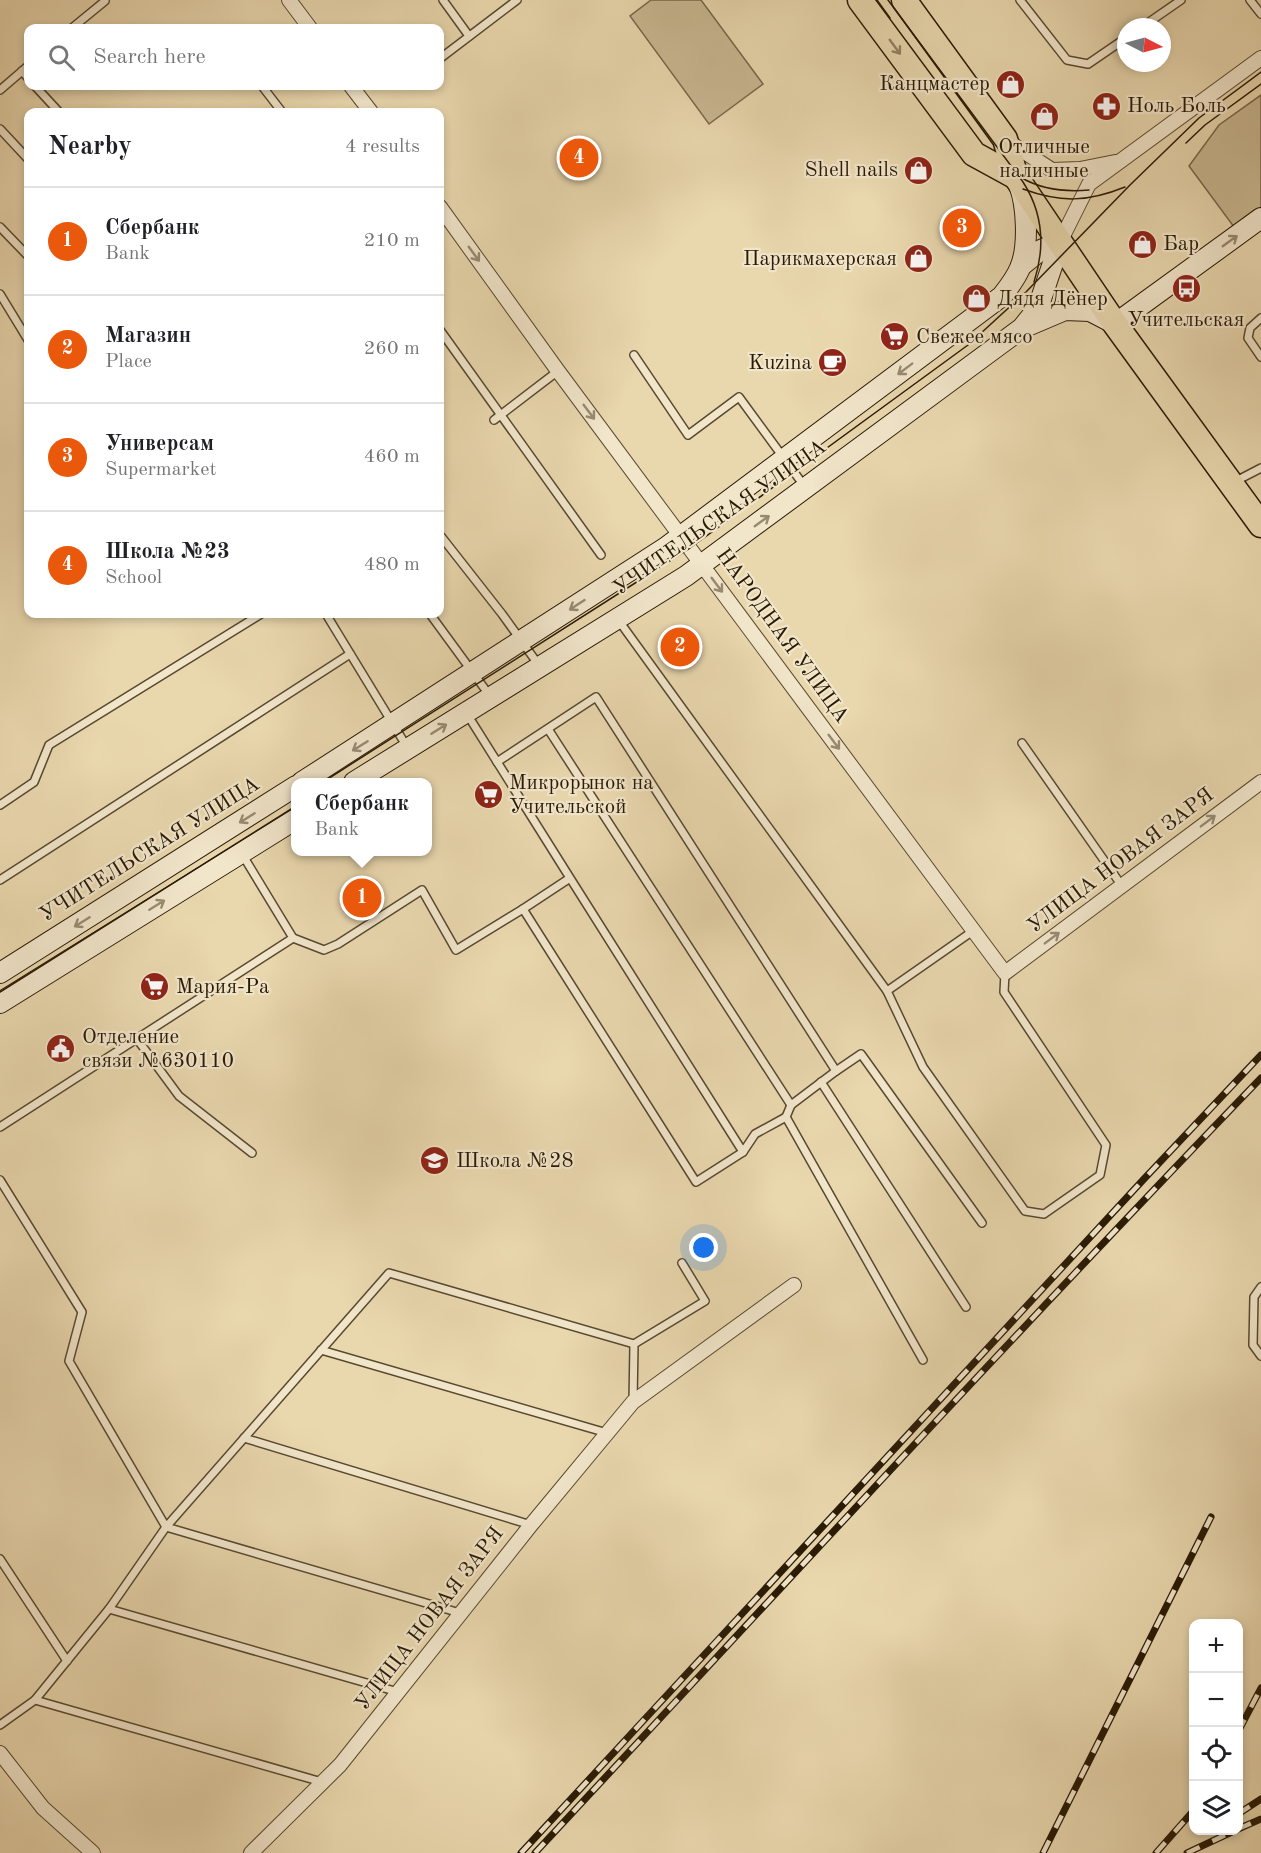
<!DOCTYPE html>
<meta charset="utf-8">
<style>
body{margin:0;font-family:"Old Standard TT",serif;background:#f2f2f2;color:#202124}
.controls{position:absolute;right:18px;bottom:18px;display:grid;overflow:hidden;border-radius:12px;box-shadow:0 3px 9px #0003}
.controls button{width:54px;height:54px;display:grid;place-items:center;padding:0;border:0;border-bottom:2px solid #e0e0e0;background:#fff;color:#202124;font:30px sans-serif}
.compass{position:absolute;left:1117px;top:18px;width:54px;height:54px;border-radius:50%;background:#fff;box-shadow:0 3px 9px #0003;rotate:96deg}
.you{position:absolute;left:704px;top:1248px;width:21px;height:21px;margin:-15px;border:4px solid #fff;border-radius:50%;background:#1a73e8;box-shadow:0 0 0 9px #1a73e833}
.badge{display:grid;place-items:center;width:39px;height:39px;border-radius:50%;background:#ea580c;color:#fff;font-size:20px;font-weight:700}
.pin{position:absolute;translate:-50% -50%;border:3px solid #fff;box-shadow:0 2px 6px #0006}
.popup{position:absolute;left:291px;top:778px;width:141px;height:78px;box-sizing:border-box;display:grid;place-content:center;border-radius:12px;background:#fff;filter:drop-shadow(0 2px 4px #0005);font-size:20px;white-space:nowrap;color:#757577}
.popup b{font-size:22px;color:#202124}
.popup::after{content:'';position:absolute;left:50%;top:100%;margin-left:-12px;border:12px solid transparent;border-top-color:#fff}
.list{margin:0;padding:0;list-style:none}
h2{display:flex;justify-content:space-between;align-items:center;height:78px;margin:0;padding:0 24px;font-size:26px}
h2 small{font-size:20px;font-weight:400;color:#757577}
.list li{display:grid;grid-template-columns:39px 1fr auto;gap:18px;align-items:center;box-sizing:border-box;height:108px;padding:0 24px;border-top:2px solid #e0e0e0}
.list b{display:block;font-size:22px;white-space:nowrap}
.list p{margin:0;font-size:20px;white-space:nowrap;color:#757577}
.list em{font-size:20px;font-style:normal;color:#757577}
.icon{flex:none;width:33px;height:33px;fill:none;stroke:currentColor;stroke-width:2;stroke-linecap:round;stroke-linejoin:round}
.map{position:relative;flex:none;width:1261px;height:1853px;overflow:hidden}
.search{position:absolute;background:#fff;box-shadow:0 3px 9px #0003;left:24px;top:24px;width:420px;height:66px;display:flex;align-items:center;gap:15px;box-sizing:border-box;padding:0 21px;border-radius:12px;color:#757577;font-size:22px}
.panel{position:absolute;background:#fff;box-shadow:0 3px 9px #0003;left:24px;top:108px;width:420px;height:510px;border-radius:12px}
.map>svg:first-child{display:block}
.green{fill:#c8b791;stroke:#78684b;stroke-width:1.5}
.lines{fill:none;stroke-linecap:round;stroke-linejoin:round}
.lane-casing{stroke:#59492f;stroke-width:10}
.street-casing{stroke:#59492f;stroke-width:16}
.secondary-casing{stroke:#291a05;stroke-width:22}
.highway-casing{stroke:#291a05;stroke-width:27}
.lane{stroke:#f1e5ca;stroke-width:7}
.street{stroke:#f1e5ca;stroke-width:14}
.secondary{stroke:#f1e5ca;stroke-width:20}
.highway{stroke:#e9d7ae;stroke-width:24}
.tram{stroke:#291a05;stroke-width:1.5}
.rail-casing{stroke:#291a05;stroke-width:7}
.rail{stroke:#f1e5ca;stroke-width:4.5;stroke-dasharray:14;stroke-linecap:butt}
.oneway{stroke:#938262}
.oneway2{stroke:#978a71}
.labels{text-anchor:middle;dominant-baseline:central;stroke-width:4.5;stroke-linejoin:round;paint-order:stroke}
.poi-label{font-size:21px;fill:#291a05;stroke:#f1e5ca;text-anchor:start}
.street-label{font-size:21px;fill:#291a05;stroke:#f1e5ca}
</style>
<div class="map">
<svg width="1261" height="1853" viewBox="0 0 1261 1853">
<rect width="100%" height="100%" fill="#e9d7ae"/>
<filter id="stains"><feTurbulence type="fractalNoise" baseFrequency=".00333" numOctaves="4"/><feColorMatrix values="0 0 0 0 .2 0 0 0 0 .09 0 0 0 0 .02 0 0 0 .5 -.17"/></filter>
<radialGradient id="worn" r=".72"><stop offset=".6" stop-color="#630" stop-opacity="0"/><stop offset="1" stop-color="#630" stop-opacity=".3"/></radialGradient>
<g class="green">
<path d="M651 0H701L763 84 709 124 630 16Z"/>
<path d="M1261 95V207L1234 227 1189 166 1219 125Z"/>
</g>
<g class="lines">
<defs>
<g id="lane">
<path d="M443 0 469 36"/>
<path d="M1020 0 1067 60 1088 64 1126 38"/>
<path d="M1250 0 1261 14"/>
<path d="M1142 27 1181 0"/>
<path d="M72 28 105 1"/>
<path d="M442 57 517 0"/>
<path d="M22 71 28 78"/>
<path d="M35 86 59 112"/>
<path d="M262 86 282 112"/>
<path d="M0 90 28 66"/>
<path d="M0 129 28 159"/>
<path d="M0 227 28 256"/>
<path d="M0 294 28 340"/>
<path d="M1261 318 1250 328 1248 338 1261 357"/>
<path d="M440 330 601 555"/>
<path d="M634 355 688 435 739 397 805 487"/>
<path d="M494 420 558 371"/>
<path d="M1234 482 1261 468"/>
<path d="M440 535 502 614 538 664"/>
<path d="M326 614 407 747"/>
<path d="M430 614 490 696"/>
<path d="M619 621 887 991 973 931"/>
<path d="M467 714 570 878 523 909 696 1182 743 1152 570 878"/>
<path d="M548 729 791 1105"/>
<path d="M1022 743 1122 886"/>
<path d="M497 762 596 697 836 1071 861 1054 982 1223"/>
<path d="M0 805 34 782 49 745 261 614"/>
<path d="M0 880 350 654"/>
<path d="M293 938 324 950 338 944 422 890 456 950 523 909"/>
<path d="M887 991 923 1067 1025 1211 1044 1214 1100 1175 1106 1145 1004 992 1005 973"/>
<path d="M137 1039 179 1096 252 1153"/>
<path d="M836 1071 791 1105 786 1117 923 1360"/>
<path d="M821 1082 966 1307"/>
<path d="M0 1127 293 938 242 854"/>
<path d="M743 1152 755 1134 786 1117"/>
<path d="M0 1180 82 1312 69 1361 166 1527 389 1273 634 1344"/>
<path d="M1261 1287 1254 1297 1253 1345 1261 1356"/>
<path d="M321 1350 607 1433"/>
<path d="M633 1402 634 1344 705 1301 682 1263"/>
<path d="M244 1438 531 1525"/>
<path d="M0 1559 67 1661"/>
<path d="M109 1609 398 1692"/>
<path d="M35 1700 322 1782"/>
<path d="M0 1725 35 1700 109 1609 166 1527 460 1613"/>
</g>
<g id="street">
<path d="M289 0 310 28"/>
<path d="M351 86 371 112"/>
<path d="M1006 140 1052 170 1080 169 1115 162"/>
<path d="M440 207 558 371 1005 973 1261 782"/>
<path d="M1060 242 1089 184 1261 58"/>
<path d="M0 1753 43 1808 93 1853"/>
<path d="M251 1853 340 1765 531 1525 633 1402 794 1285"/>
</g>
<g id="secondary">
<path d="M1021 266 1041 250 1060 242"/>
<path d="M1025 327 1065 310 1090 311 1115 324 1261 218"/>
<path d="M302 782 665 548 1002 296C1009 287 1016 278 1020 268 1029 247 1027 205 1019 185"/>
<path d="M354 782 686 576 1022 328 1038 308 1060 242"/>
<path d="M0 973 296 786"/>
<path d="M0 1003 296 819"/>
</g>
<g id="highway">
<path d="M860 0 974 154 1016 177"/>
<path d="M904 0 1005 139 1016 177 1115 324 1261 525"/>
</g>
</defs>
<use href="#lane" class="lane-casing"/>
<use href="#street" class="street-casing"/>
<use href="#secondary" class="secondary-casing"/>
<use href="#highway" class="highway-casing"/>
<use href="#lane" class="lane"/>
<use href="#street" class="street"/>
<use href="#secondary" class="secondary"/>
<use href="#highway" class="highway"/>
<g class="tram">
<path d="M877 0 890 18"/>
<path d="M888 0 1023 182C1043 213 1045 248 1034 282"/>
<path d="M1186 143 1205 125 1261 84"/>
<path d="M1022 178C1041 189 1066 192 1089 190"/>
<path d="M1023 189C1061 203 1088 202 1125 187"/>
<path d="M323 782 690 548 968 345 1026 292 1130 185 1199 118 1261 72"/>
<path d="M0 992 296 806"/>
</g>
<defs>
<g id="rail">
<path d="M1238 1732 1261 1688"/>
<path d="M1238 1814 1261 1799"/>
<path d="M1238 1829 1261 1819"/>
<path d="M521 1853 1143 1180 1261 1055"/>
<path d="M535 1853C776 1594 1015 1333 1261 1078"/>
<path d="M1043 1853 1211 1517"/>
<path d="M1156 1853 1194 1810"/>
<path d="M1187 1853 1236 1830"/>
</g>
</defs>
<use href="#rail" class="rail-casing"/>
<use href="#rail" class="rail"/>
</g>
<defs><path id="oneway-shaft" d="M-6 0H5M1.5-3L5.5 0L1.5 3" fill="none" stroke-width="1.6" stroke-linecap="round" stroke-linejoin="round" transform="scale(1.5)"/></defs>
<use class="oneway" href="#oneway-shaft" transform="translate(895 47) rotate(54)"/>
<g class="oneway2">
<use href="#oneway-shaft" transform="translate(1230 241) rotate(-36)"/>
<use href="#oneway-shaft" transform="translate(474 254) rotate(54)"/>
<use href="#oneway-shaft" transform="translate(905 369) rotate(143)"/>
<use href="#oneway-shaft" transform="translate(589 412) rotate(53)"/>
<use href="#oneway-shaft" transform="translate(762 521) rotate(-36)"/>
<use href="#oneway-shaft" transform="translate(717 585) rotate(53)"/>
<use href="#oneway-shaft" transform="translate(577 605) rotate(147)"/>
<use href="#oneway-shaft" transform="translate(439 729) rotate(-32)"/>
<use href="#oneway-shaft" transform="translate(834 742) rotate(53)"/>
<use href="#oneway-shaft" transform="translate(360 746) rotate(148)"/>
<use href="#oneway-shaft" transform="translate(247 818) rotate(148)"/>
<use href="#oneway-shaft" transform="translate(1208 821) rotate(-37)"/>
<use href="#oneway-shaft" transform="translate(157 905) rotate(-32)"/>
<use href="#oneway-shaft" transform="translate(82 922) rotate(148)"/>
<use href="#oneway-shaft" transform="translate(1052 938) rotate(-37)"/>
</g>
<defs>
<symbol id="shop-disc" viewBox="-11 -11 22 22"><circle r="9.5" fill="#8f2418" stroke="#f1e5ca"/><path d="M-5-2.5h2.3a2.7 3.5 0 0 1 5.4 0H5L5.5 6h-11ZM-1.5-2.5h3a1.5 2.3 0 0 0-3 0Z" fill="#fff"/></symbol>
<symbol id="pharmacy-disc" viewBox="-11 -11 22 22"><circle r="9.5" fill="#8f2418" stroke="#f1e5ca"/><path d="M-2-6h4v4h4v4h-4v4h-4v-4h-4v-4h4Z" fill="#fff"/></symbol>
<symbol id="bus-disc" viewBox="-11 -11 22 22"><circle r="9.5" fill="#8f2418" stroke="#f1e5ca"/><path d="M-5-6H5V4H4V6H2V4H-2V6H-4V4H-5ZM-3.5-4V0h7V-4ZM-3.5 1.2v1.5H-2V1.2ZM2 1.2v1.5H3.5V1.2Z" fill="#fff"/></symbol>
<symbol id="supermarket-disc" viewBox="-11 -11 22 22"><circle r="9.5" fill="#8f2418" stroke="#f1e5ca"/><path d="M-6-5.5h2.5l.6 2H6L4.5 2H-2.5L-4.4-4H-6ZM-1.5 3.2a1.3 1.3 0 1 0 .1 0ZM3 3.2a1.3 1.3 0 1 0 .1 0Z" fill="#fff"/></symbol>
<symbol id="cafe-disc" viewBox="-11 -11 22 22"><circle r="9.5" fill="#8f2418" stroke="#f1e5ca"/><path d="M-5.5-4.5H6V0H3Q3 3.5 0 3.5H-2.5Q-5.5 3.5-5.5 0ZM3-3.2v2h1.7v-2ZM-6 4.5H4V6H-6Z" fill="#fff"/></symbol>
<symbol id="civic-disc" viewBox="-11 -11 22 22"><circle r="9.5" fill="#8f2418" stroke="#f1e5ca"/><path d="M-.6-6.5H3V-4.5H.6V-3L4-1V1h2V6H-6V1h2V-1L-.6-3ZM-1.2 2.5V6h2.4V2.5Z" fill="#fff"/></symbol>
<symbol id="school-disc" viewBox="-11 -11 22 22"><circle r="9.5" fill="#8f2418" stroke="#f1e5ca"/><path d="M0-5L7-2L0 1L-7-2ZM-4 1L0 2.5L4 1V4Q0 6-4 4Z" fill="#fff"/></symbol>
</defs>
<g fill-rule="evenodd">
<use href="#shop-disc" x="994" y="68" width="33" height="33"/>
<use href="#pharmacy-disc" x="1090" y="90" width="33" height="33"/>
<use href="#shop-disc" x="1028" y="100" width="33" height="33"/>
<use href="#shop-disc" x="902" y="154" width="33" height="33"/>
<use href="#shop-disc" x="1126" y="228" width="33" height="33"/>
<use href="#shop-disc" x="902" y="242" width="33" height="33"/>
<use href="#bus-disc" x="1170" y="272" width="33" height="33"/>
<use href="#shop-disc" x="960" y="282" width="33" height="33"/>
<use href="#supermarket-disc" x="878" y="320" width="33" height="33"/>
<use href="#cafe-disc" x="816" y="346" width="33" height="33"/>
<use href="#supermarket-disc" x="472" y="778" width="33" height="33"/>
<use href="#supermarket-disc" x="138" y="970" width="33" height="33"/>
<use href="#civic-disc" x="44" y="1032" width="33" height="33"/>
<use href="#school-disc" x="418" y="1144" width="33" height="33"/>
</g>
<g class="labels">
<g class="poi-label">
<text x="990" y="84" text-anchor="end">Канцмастер</text>
<text x="1127" y="106">Ноль Боль</text>
<text x="1044" y="147" text-anchor="middle">Отличные<tspan x="1044" dy="24">наличные</tspan></text>
<text x="898" y="170" text-anchor="end">Shell nails</text>
<text x="1163" y="244">Бар</text>
<text x="897" y="259" text-anchor="end">Парикмахерская</text>
<text x="997" y="299">Дядя Дёнер</text>
<text x="1186" y="320" text-anchor="middle">Учительская</text>
<text x="916" y="337">Свежее мясо</text>
<text x="812" y="363" text-anchor="end">Kuzina</text>
<text x="509" y="783">Микрорынок на<tspan x="509" dy="24">Учительской</tspan></text>
<text x="176" y="987">Мария-Ра</text>
<text x="82" y="1037">Отделение<tspan x="82" dy="24">связи №630110</tspan></text>
<text x="456" y="1161">Школа №28</text>
</g>
<g class="street-label">
<text transform="translate(720 518) rotate(-35)">УЧИТЕЛЬСКАЯ УЛИЦА</text>
<text transform="translate(782 636) rotate(54)">НАРОДНАЯ УЛИЦА</text>
<text transform="translate(150 850) rotate(-32)">УЧИТЕЛЬСКАЯ УЛИЦА</text>
<text transform="translate(1121 861) rotate(-37)">УЛИЦА НОВАЯ ЗАРЯ</text>
<text transform="translate(430 1619) rotate(-52)">УЛИЦА НОВАЯ ЗАРЯ</text>
</g>
</g>
<rect width="100%" height="100%" filter="url(#stains)"/>
<rect width="100%" height="100%" fill="url(#worn)"/>
</svg>
<div class="controls">
<button>+</button>
<button>−</button>
<button><svg class="icon" aria-label="locate" viewBox="0 0 24 24"><circle cx="12" cy="12" r="6"/><path d="M12 2v4M12 18v4M2 12h4M18 12h4"/></svg></button>
<button><svg class="icon" aria-label="layers" viewBox="0 0 24 24"><path d="M12 4l9 5-9 5-9-5zM3 14l9 5 9-5"/></svg></button>
</div>
<svg class="compass" viewBox="-18 -18 36 36"><path d="M0-13l5 13h-10z" fill="#e53935"/><path d="M0 13l5-13h-10z" fill="#757577"/></svg>
<div class="you"></div>
<div class="pin badge" style="left:362px;top:898px">1</div>
<div class="popup"><b>Сбербанк</b>Bank</div>
<div class="pin badge" style="left:680px;top:647px">2</div>
<div class="pin badge" style="left:962px;top:228px">3</div>
<div class="pin badge" style="left:579px;top:158px">4</div>
<div class="search"><svg class="icon" aria-label="search" viewBox="0 0 24 24"><circle cx="10" cy="10" r="6"/><path d="M15 15l6 6"/></svg>Search here</div>
<section class="panel">
<h2>Nearby<small>4 results</small></h2>
<ul class="list">
<li><span class="badge">1</span><div><b>Сбербанк</b><p>Bank</p></div><em>210 m</em></li>
<li><span class="badge">2</span><div><b>Магазин</b><p>Place</p></div><em>260 m</em></li>
<li><span class="badge">3</span><div><b>Универсам</b><p>Supermarket</p></div><em>460 m</em></li>
<li><span class="badge">4</span><div><b>Школа №23</b><p>School</p></div><em>480 m</em></li>
</ul>
</section>
</div>
